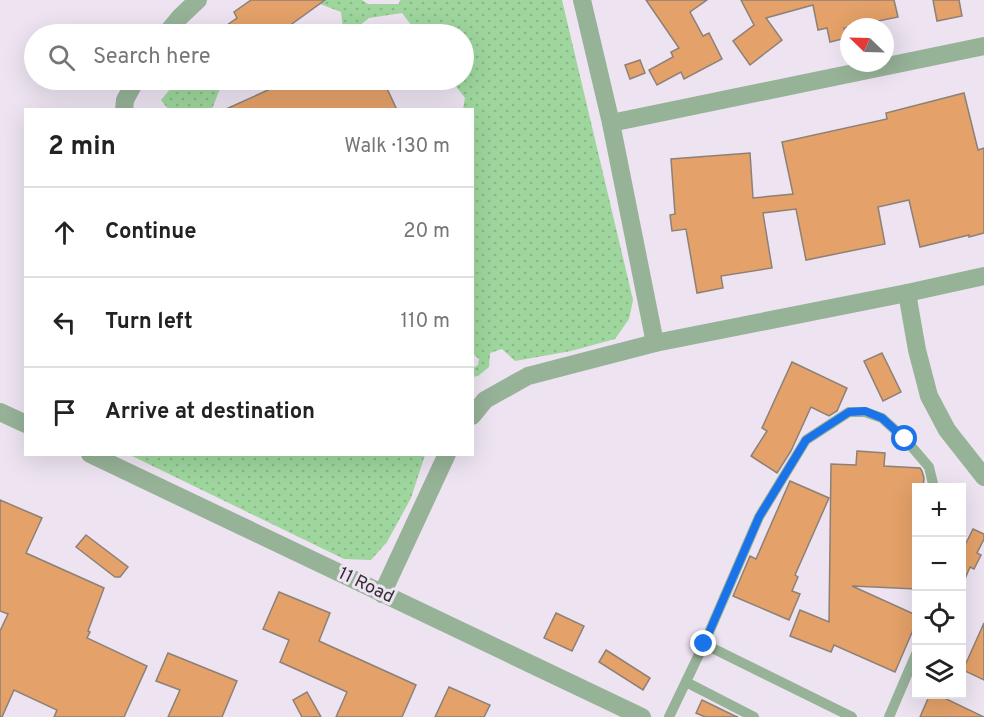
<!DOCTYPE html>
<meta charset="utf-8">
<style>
body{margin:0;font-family:Overpass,sans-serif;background:#f2f2f2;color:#222}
.controls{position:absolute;right:18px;bottom:18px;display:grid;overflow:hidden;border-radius:0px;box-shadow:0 6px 24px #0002}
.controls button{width:54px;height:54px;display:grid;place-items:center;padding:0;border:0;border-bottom:2px solid #e0e0e0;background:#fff;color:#222;font:30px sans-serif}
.compass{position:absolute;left:840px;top:18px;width:54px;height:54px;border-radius:50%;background:#fff;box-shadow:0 6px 24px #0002;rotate:293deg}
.stop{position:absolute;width:18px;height:18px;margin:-14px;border:4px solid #1a73e8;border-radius:50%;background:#fff}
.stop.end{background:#1a73e8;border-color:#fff;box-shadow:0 2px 6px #0008}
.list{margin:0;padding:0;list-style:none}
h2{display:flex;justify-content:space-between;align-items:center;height:78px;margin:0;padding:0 24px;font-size:26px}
h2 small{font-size:20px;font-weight:400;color:#767676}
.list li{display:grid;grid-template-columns:39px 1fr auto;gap:18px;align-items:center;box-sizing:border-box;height:90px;padding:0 24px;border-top:2px solid #e0e0e0}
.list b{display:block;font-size:22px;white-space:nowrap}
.list em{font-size:20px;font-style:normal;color:#767676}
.icon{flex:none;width:33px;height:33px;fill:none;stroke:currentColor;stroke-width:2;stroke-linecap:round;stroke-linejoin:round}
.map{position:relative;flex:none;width:984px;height:717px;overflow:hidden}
.search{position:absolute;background:#fff;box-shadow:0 6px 24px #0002;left:24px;top:24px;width:450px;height:66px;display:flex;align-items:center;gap:15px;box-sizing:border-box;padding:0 21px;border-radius:33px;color:#767676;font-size:22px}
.panel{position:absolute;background:#fff;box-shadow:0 6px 24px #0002;left:24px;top:108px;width:450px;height:348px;border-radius:0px}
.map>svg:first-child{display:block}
.grass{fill:url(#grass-dots)}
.building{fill:#e4a169;stroke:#8d8077;stroke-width:1.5}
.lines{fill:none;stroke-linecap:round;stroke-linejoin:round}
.service{stroke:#96b297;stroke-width:10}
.minor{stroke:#96b297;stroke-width:18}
.tertiary{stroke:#96b297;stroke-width:18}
.route{stroke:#1a73e8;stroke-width:8}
.labels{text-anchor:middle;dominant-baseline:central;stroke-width:6;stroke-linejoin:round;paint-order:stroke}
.street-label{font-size:18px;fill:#332f34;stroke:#ede3f1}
</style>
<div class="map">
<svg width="984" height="717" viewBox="0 0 984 717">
<defs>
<pattern id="grass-dots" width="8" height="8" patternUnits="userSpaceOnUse" patternTransform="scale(1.5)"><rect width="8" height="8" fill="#9ed69d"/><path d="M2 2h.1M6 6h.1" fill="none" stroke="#89b888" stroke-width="1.8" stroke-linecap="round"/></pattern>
</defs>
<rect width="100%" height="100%" fill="#ede3f1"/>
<g class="grass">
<path d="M320 0H362L368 4H399L400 0H562L633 300 629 319 615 339 571 351 515 361 502 349 490 353 489 367 478 376 473 377V368L478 365 479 359 472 353V110L463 109 465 98 451 80H464V34H418L402 13 369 18 349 34H330L343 30 341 12 320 4Z"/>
<path d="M178 80H230L219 91 212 109H168L161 100Z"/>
<path d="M130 455H425L411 498 387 542 371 560 344 559Z"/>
</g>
<g class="building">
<path d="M251 0H325L278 34H214L237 18 234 12Z"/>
<path d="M646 0H707L690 12 703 36 709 33 722 59 684 79 681 72 657 85 649 70 673 57 671 52 679 48Z"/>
<path d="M741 0H894L898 17 844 28 846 38 830 42 827 28 818 30 813 5 766 18 782 40 750 65 733 41 754 25Z"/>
<path d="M933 0H959L962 16 937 21Z"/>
<path d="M640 60 645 73 630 79 625 65Z"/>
<path d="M290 80H383L397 110H224Z"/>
<path d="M964 93 978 150 984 148V233L969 237V235L920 247 909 200 878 207 885 244 806 260 796 209 763 213 772 268 721 276 723 288 697 293 686 229 672 231 670 215 675 214 671 159 750 153 753 198 793 194 782 142 887 119 886 113Z"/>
<path d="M882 353 901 392 883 401 864 361Z"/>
<path d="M792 362 847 388 837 411 829 416 811 407 791 451 777 473 751 456 767 431 762 428Z"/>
<path d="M857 451 885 453 884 466 920 468 922 471 924 478 923 488H916V589L852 586 916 615V623L895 672 834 645 831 652 790 636 800 610 829 622 831 464 856 465Z"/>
<path d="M790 481 829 498 795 575 798 577 792 591 800 594 789 620 733 596 750 556 756 559Z"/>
<path d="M0 500 42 518 26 553 104 588 88 631 90 632 87 638 147 666 124 717H54L57 710 14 690 2 717H0V631L8 614 0 611Z"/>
<path d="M973 529 984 534V539L977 553 981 555 974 569 970 567 962 586V546L964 547Z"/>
<path d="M86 535 128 567 120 577H115L76 547Z"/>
<path d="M279 592 330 613 319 641 416 685 402 717H336L347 692 280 662 289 640 263 629Z"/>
<path d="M556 613 584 626 572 651 544 638Z"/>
<path d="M984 623V680L963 670Z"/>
<path d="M606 650 650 678 643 690 599 662Z"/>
<path d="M168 653 237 681 222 717H168L180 690 156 681Z"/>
<path d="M449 687 490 705 484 717H435Z"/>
<path d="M307 692 321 717H302L293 700Z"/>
<path d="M930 694H936L984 717H920Z"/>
<path d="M702 700 735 716 738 717H705L696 713Z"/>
</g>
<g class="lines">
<g class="service">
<path d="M704 644 852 717"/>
<path d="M686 682 754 717"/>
<path d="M669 717 704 644 759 517 806 440 849 412H865L882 418 905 439 929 467 934 488"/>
<path d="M889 717 916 654"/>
</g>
<g class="minor">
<path d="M582 0 611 123 655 343"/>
<path d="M166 34 180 17 198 0"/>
<path d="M124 110 125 100 136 80"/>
<path d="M611 123 984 46"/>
<path d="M907 293 917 350 929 396 947 430 984 477"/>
<path d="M472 416 485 400 528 376 655 343 907 293 984 276"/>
<path d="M382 594 447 454"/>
</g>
<g class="tertiary">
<path d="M0 412 26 424"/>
<path d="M90 454 642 717"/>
</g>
</g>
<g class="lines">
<path class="route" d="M704 644 759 517 806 440 849 412 865 411 882 418 905 439"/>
</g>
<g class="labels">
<g class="street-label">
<text transform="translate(366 586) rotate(26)">11 Road</text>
</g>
</g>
</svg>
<div class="controls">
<button>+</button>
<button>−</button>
<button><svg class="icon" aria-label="locate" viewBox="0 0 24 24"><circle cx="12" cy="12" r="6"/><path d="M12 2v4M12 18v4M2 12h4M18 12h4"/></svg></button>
<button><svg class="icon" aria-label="layers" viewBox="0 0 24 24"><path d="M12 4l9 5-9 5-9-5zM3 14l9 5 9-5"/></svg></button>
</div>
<svg class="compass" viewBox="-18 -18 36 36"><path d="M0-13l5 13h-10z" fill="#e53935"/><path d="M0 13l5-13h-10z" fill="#767676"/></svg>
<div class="stop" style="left:905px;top:439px"></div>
<div class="stop end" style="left:704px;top:644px"></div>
<div class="search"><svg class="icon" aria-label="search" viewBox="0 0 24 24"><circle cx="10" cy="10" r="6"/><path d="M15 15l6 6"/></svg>Search here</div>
<section class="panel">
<h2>2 min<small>Walk · 130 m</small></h2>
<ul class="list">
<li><svg class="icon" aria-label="ahead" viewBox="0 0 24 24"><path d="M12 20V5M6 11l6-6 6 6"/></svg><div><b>Continue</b></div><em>20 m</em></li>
<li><svg class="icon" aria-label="left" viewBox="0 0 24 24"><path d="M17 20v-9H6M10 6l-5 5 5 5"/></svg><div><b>Turn left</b></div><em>110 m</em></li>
<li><svg class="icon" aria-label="arrive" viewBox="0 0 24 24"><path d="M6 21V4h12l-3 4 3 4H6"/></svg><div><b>Arrive at destination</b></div></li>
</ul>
</section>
</div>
